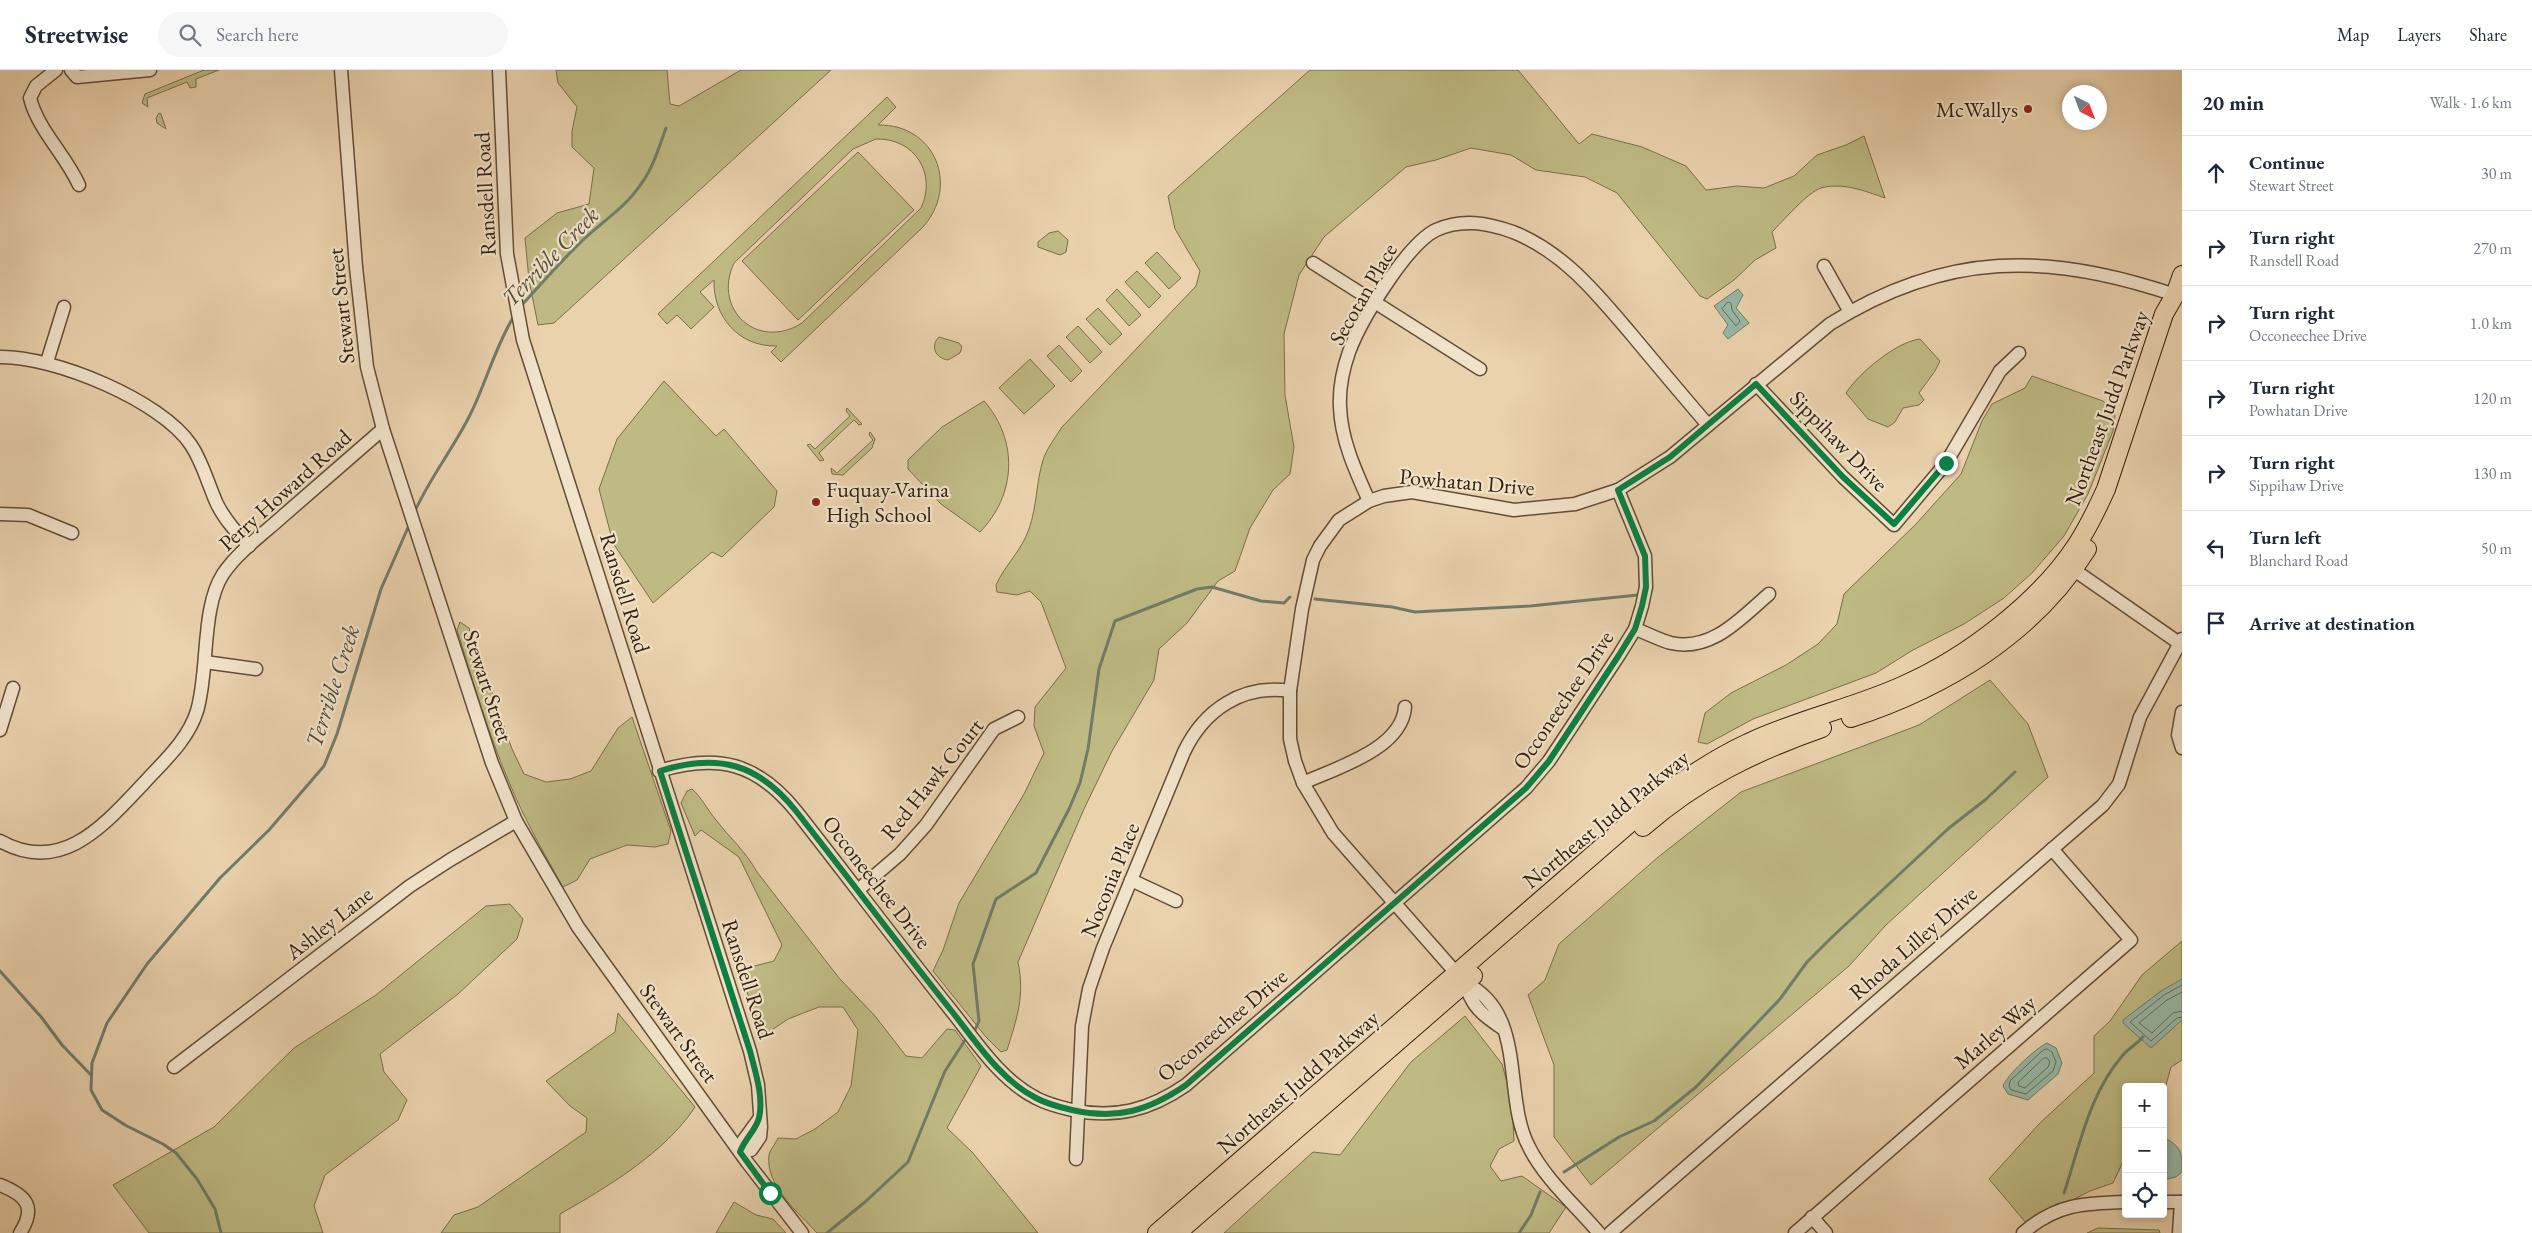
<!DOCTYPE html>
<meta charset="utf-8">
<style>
body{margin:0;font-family:"EB Garamond",serif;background:#f6f6f7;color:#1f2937}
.controls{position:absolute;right:15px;bottom:15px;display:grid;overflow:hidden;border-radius:5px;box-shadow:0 2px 8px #0003}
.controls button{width:45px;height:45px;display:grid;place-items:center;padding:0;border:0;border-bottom:1px solid #e0e1e3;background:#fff;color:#1f2937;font:25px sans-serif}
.compass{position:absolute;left:2062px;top:15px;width:45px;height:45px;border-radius:50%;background:#fff;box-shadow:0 2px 8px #0003;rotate:138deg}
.stop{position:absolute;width:15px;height:15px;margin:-11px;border:4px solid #0b8043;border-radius:50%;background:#fff}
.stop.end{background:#0b8043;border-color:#fff;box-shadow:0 1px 5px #0008}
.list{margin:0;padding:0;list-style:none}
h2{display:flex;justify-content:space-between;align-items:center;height:65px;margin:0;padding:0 20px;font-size:21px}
h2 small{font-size:16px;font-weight:400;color:#747a83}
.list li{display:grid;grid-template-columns:32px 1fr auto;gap:15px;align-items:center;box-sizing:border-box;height:75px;padding:0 20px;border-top:1px solid #e0e1e3}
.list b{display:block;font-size:19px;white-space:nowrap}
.list p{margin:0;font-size:16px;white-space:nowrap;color:#747a83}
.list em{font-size:16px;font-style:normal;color:#747a83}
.icon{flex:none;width:28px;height:28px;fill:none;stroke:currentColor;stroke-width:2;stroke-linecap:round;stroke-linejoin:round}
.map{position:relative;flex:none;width:2182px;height:1163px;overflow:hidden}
header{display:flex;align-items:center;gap:30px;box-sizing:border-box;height:70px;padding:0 25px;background:#fff;border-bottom:1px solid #e0e1e3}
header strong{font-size:24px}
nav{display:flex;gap:28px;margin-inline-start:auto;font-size:18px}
.search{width:350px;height:45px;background:#f6f6f7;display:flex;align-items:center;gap:12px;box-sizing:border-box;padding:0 18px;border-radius:28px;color:#747a83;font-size:19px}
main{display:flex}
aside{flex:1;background:#fff}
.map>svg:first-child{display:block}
.green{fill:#bfba84;stroke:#7a6e4a;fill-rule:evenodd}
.water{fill:#98b8a6;stroke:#707c6a}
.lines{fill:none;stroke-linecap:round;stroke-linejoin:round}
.shore{stroke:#666c5a;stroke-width:1}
.stream{stroke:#707c6a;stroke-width:3}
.minor-casing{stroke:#624d36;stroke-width:15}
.highway-casing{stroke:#34210f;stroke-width:20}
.minor{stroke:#f1e2ca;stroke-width:12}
.highway{stroke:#ead2ad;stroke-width:18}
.route{stroke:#0b8043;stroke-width:6}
.poi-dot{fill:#8f2418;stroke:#f1e2ca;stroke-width:2}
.labels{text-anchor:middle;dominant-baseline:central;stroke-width:4.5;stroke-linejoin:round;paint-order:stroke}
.poi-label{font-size:22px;fill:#34210f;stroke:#f1e2ca;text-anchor:end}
.street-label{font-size:22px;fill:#34210f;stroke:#f1e2ca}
.water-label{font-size:24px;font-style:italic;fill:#524e3c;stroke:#f1e2ca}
</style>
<header>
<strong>Streetwise</strong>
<div class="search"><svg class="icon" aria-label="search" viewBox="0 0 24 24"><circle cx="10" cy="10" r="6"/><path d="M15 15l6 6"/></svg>Search here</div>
<nav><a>Map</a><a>Layers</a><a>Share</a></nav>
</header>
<main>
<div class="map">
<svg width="2182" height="1163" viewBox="0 0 2182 1163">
<rect width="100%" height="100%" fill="#ead2ad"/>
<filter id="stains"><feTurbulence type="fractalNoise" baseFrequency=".004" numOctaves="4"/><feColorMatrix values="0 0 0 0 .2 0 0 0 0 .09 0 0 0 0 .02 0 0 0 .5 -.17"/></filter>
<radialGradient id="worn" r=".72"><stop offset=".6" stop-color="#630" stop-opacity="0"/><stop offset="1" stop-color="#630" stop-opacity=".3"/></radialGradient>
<g class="green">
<path d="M204 0H219L196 9V17L190 18 187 12 147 28 148 37 142 33 145 24Z"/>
<path d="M556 0H667L670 34 679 36 741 0H831L554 253 538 255 529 210 525 168 557 143 589 134 594 98 572 77V61L577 37 558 13Z"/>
<path d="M1310 0H1518L1579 74 1592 64 1642 77 1686 96 1706 120 1737 116 1764 118 1794 106 1817 85 1846 75 1864 66 1885 128C1865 121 1842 112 1821 118 1808 122 1782 152 1772 162L1776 178 1755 190 1734 210 1707 229 1700 226 1617 123 1585 107 1536 100 1511 85 1471 78 1436 90 1406 97 1324 167 1299 205 1284 264 1285 325 1294 377 1290 404 1273 420 1250 458 1235 501 1218 511 1187 553 1159 579 1154 610 1112 681 1084 739 1018 892C1025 926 1017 948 1007 980L1001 982 986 967 933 901 943 880 959 833 1024 724 1044 683 1034 656 1035 637 1066 598 1041 532 1030 521 1017 525 997 522 996 515C1005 495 1022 480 1029 459 1037 436 1036 413 1043 390 1047 378 1055 368 1062 357L1196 216 1200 201 1175 159 1168 126Z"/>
<path d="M887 27 896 37 878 55C936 54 960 117 922 158L781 292 771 282 777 276C739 277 713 247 714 210L700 222 714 237 691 259 677 245 667 254 658 244ZM876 69C915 68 937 104 921 138L802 253C758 281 712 240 734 193L853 79Z"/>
<path d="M159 43 161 44 166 59 157 53 156 48Z"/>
<path d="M858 82 914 140 798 250 742 191Z"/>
<path d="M1058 161 1068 170 1066 182 1060 185 1038 177V172L1049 163Z"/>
<path d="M1157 182 1181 208 1169 219 1145 193Z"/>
<path d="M1137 201 1161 226 1149 238 1125 212Z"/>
<path d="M1117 219 1141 245 1129 256 1106 230Z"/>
<path d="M1098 238 1122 264 1110 275 1086 249Z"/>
<path d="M1078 256 1102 282 1090 293 1066 267Z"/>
<path d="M939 267 959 273 962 277 960 283 948 290C935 288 930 276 939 267Z"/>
<path d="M1920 269 1940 291 1935 301 1919 323 1924 330 1919 335 1903 338 1895 352 1888 357 1868 349 1846 323C1859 303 1896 272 1920 269Z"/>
<path d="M1059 275 1082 301 1071 312 1047 286Z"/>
<path d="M1030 289 1055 316 1024 344 999 318Z"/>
<path d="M2032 306 2103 331 2113 340 2115 346 2113 361 2088 424 2064 466 2032 503 2004 528 1964 554 1913 580 1876 603 1753 649 1707 674 1698 672 1705 643 1731 623 1786 595 1818 574 1837 554 1844 524 1916 454 1961 404 1982 351 1992 334 2025 318Z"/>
<path d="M664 311 716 366 724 359 777 421 774 437 722 487 712 482 653 533 613 473 599 419 617 369Z"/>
<path d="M984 331C1019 371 1016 425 980 462L941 434 908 399V390L942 357Z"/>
<path d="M847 338 862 354 859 355 854 350 819 383 824 390 820 391 807 375 810 374 815 379 850 346 846 341Z"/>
<path d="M870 362 875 369 872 378 843 405 832 404 831 398 837 403 873 370 869 365Z"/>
<path d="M460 552 469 558 512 679 524 704 546 712 570 709 591 701 618 658 632 647 671 761 668 774 655 777 627 775 590 789 577 810 563 817C543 782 524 748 509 712 488 663 473 611 457 560Z"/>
<path d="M1990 610 2028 654 2048 707 1886 855 1849 896 1591 1115 1554 1067V995L1528 925 1545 910 1559 874 1657 788 1741 722 1919 655Z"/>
<path d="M692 719C702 728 707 739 716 750 730 768 746 782 757 802L839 908 875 946 906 986 922 988 947 959 955 960 981 996 947 1058 973 1083 1038 1163H817C799 1143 765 1116 769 1085 770 1080 776 1073 778 1068L796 1069 815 1059 838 1042 851 1016 858 960 843 937H819L788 949 763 966 739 900 774 891 782 875 739 787 701 760 695 766 681 733 687 721Z"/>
<path d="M510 834 523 849 517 869 458 924 380 984 384 1002 407 1030 398 1050 325 1105 314 1136 323 1163H149L113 1115 214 1057 294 978 376 925 486 836Z"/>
<path d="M2182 871V990L2171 997 2163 1026V1017H2126V1085L2113 1113 2090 1121 2027 1154 1989 1109 2040 1053 2094 1003V966L2110 951 2142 905Z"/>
<path d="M618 943 695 1037C666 1082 606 1118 560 1144V1163H441L454 1145 478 1137 586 1062 587 1048 570 1036 546 1011 615 962Z"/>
<path d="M1465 946 1502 994 1512 1031 1514 1071 1499 1079 1490 1096 1501 1111 1522 1106 1566 1137 1549 1163H1224L1313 1082 1340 1085 1411 992Z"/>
<path d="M734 1132 756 1145 773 1149 786 1163H716Z"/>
<path d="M2098 1158 2159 1160 2160 1163H2087Z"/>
</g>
<g class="water">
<path d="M1738 219 1743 225 1736 238 1749 253 1728 269 1723 263 1728 255 1714 236Z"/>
<path d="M2182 909V950L2151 978 2123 953V950L2161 921Z"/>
<path d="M2047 973 2056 978 2062 993 2058 1004 2028 1030 2008 1024 2003 1016C2007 1005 2036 978 2047 973Z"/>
<path d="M2163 1067C2182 1077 2182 1082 2182 1102L2176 1107 2163 1110Z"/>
</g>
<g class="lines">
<g class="shore">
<path d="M1728 232 1731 233 1732 240 1740 251 1736 256 1722 239Z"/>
<path d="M2182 915 2164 925 2130 952 2151 971 2177 948 2182 947"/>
<path d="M2182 922 2167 930 2139 953 2152 963 2173 943 2182 941"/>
<path d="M2047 979 2052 982 2056 992 2053 1001 2026 1024 2011 1020 2009 1016 2010 1011 2042 981Z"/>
<path d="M2044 988H2047L2050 992 2048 997 2025 1018 2019 1016 2018 1013Z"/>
</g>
<g class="stream">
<path d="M520 237C541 214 561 191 583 170 603 151 626 137 641 114 653 98 659 77 666 58"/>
<path d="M414 443C429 409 453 379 470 345 486 313 495 277 514 246"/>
<path d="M1315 529 1392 537 1415 542 1530 536 1638 525"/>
<path d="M0 901 42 948 62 975 91 1005"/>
<path d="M975 960 979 951 973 894 996 829 1036 803 1069 739 1080 713 1088 679 1099 599 1115 551 1197 519 1212 517 1261 531 1284 533 1290 527"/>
<path d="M1564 1102 1619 1067 1654 1051 1696 1017 1780 929 1807 892 1831 868 1949 758 1985 730 2015 702"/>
<path d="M2064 1123C2080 1075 2089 1024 2123 985 2129 978 2137 974 2143 967"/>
<path d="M221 1163 215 1139 197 1109 176 1083 163 1074 125 1055 102 1040 91 1020 92 993 107 953 147 894 220 808 269 760 324 696 337 664 381 519 410 453"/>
<path d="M827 1163 865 1132 908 1092 945 1001 967 967"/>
<path d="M1519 1163 1531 1145 1540 1122"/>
</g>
<defs>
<g id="minor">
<path d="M56 0 36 16 30 28C38 60 65 84 79 115"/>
<path d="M71 0 77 7 150 0"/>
<path d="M341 0 356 197 367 297 383 359 492 693 516 751 578 857 747 1092 802 1163"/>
<path d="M499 0 507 184 523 270 750 981 758 1015 761 1057 760 1067 751 1080 740 1082 743 1071 759 1049"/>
<path d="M1313 193 1480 299"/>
<path d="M1824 196 1850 242"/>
<path d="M0 287C53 286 161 330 191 375 203 393 208 414 217 434 225 450 237 463 249 476"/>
<path d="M47 292 64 237"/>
<path d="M1756 314 1843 407 1894 455 1946 393 2000 301 2019 283"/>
<path d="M1369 431C1356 402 1341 370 1340 337 1339 318 1343 299 1349 282 1361 250 1407 174 1436 160 1462 148 1488 153 1513 162 1564 182 1598 225 1632 265 1657 295 1682 325 1708 355"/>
<path d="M0 444 28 445 72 463"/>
<path d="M2067 495 2182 575"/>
<path d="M1635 559C1647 563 1659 570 1671 573 1712 582 1741 548 1769 524"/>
<path d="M205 592 256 599"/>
<path d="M2182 642 2178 665 2182 678"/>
<path d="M0 660 13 618"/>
<path d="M659 701C718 683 757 693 796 741 848 807 898 874 950 939 975 970 999 1009 1036 1028 1047 1034 1059 1037 1072 1040 1115 1049 1150 1040 1186 1015L1526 718 1549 691 1619 585 1635 559 1642 536 1646 517 1645 486 1618 420"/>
<path d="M1303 713C1336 698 1402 679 1405 637"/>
<path d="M0 771C62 806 105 754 144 713 164 691 188 670 197 641 209 601 201 538 223 504 239 481 263 464 283 446 316 417 350 388 383 359"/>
<path d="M1131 810 1176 831"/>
<path d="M858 820 900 784 926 755 994 659 1018 647"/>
<path d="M1465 913C1528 943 1502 1026 1529 1077 1545 1109 1576 1136 1599 1163"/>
<path d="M1502 958C1490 950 1477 941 1471 928 1466 919 1463 912 1457 904L1333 763 1303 713 1295 691 1290 669V621L1302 539 1313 490 1320 476 1339 450 1369 431 1384 426 1412 422 1514 440 1575 434 1618 420 1670 387 1830 254C1946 181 2049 182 2175 225"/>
<path d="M174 997 410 816 450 790 516 751"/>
<path d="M1076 1089 1082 956 1089 919 1103 878 1184 682C1204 640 1242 614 1290 621"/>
<path d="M0 1115C26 1125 37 1137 20 1163"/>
<path d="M2163 1132H2182"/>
<path d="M1812 1147 1826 1163"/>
<path d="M1610 1163 2103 735 2119 714 2140 647 2182 569"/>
<path d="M1795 1163 2131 870 2052 779"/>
<path d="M2023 1163C2056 1134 2084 1133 2126 1132"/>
<path d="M2179 1163 2181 1132"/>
</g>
<g id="highway">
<path d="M1851 648C1946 617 2034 564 2087 479"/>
<path d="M1643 757C1698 709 1754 682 1822 658"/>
<path d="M1157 1163 1661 726C1689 706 1717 687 1748 673 1798 649 1854 638 1904 615 1966 588 2039 532 2076 476 2088 458 2097 439 2106 419L2164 244 2175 225 2182 205"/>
<path d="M1177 1163 1473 906"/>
</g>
</defs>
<use href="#minor" class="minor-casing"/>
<use href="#highway" class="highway-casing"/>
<use href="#minor" class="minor"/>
<use href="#highway" class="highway"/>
</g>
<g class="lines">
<path class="route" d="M770 1123 740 1082C744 1070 756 1060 759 1048 764 1027 755 1001 750 981L660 701C717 683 758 693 796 741 848 807 898 874 950 939 975 970 999 1009 1036 1028 1047 1034 1059 1037 1072 1040 1117 1050 1148 1041 1186 1015L1526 718 1549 691 1619 585 1635 559 1642 536 1646 517 1645 486 1618 420 1670 387 1756 314 1843 407 1894 454 1946 393"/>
</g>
<g class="poi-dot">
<circle cx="2028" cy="39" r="5"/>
<circle cx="816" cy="432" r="5"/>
</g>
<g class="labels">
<g class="poi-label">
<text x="2018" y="39">McWallys</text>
<text x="826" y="419" text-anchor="start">Fuquay-Varina<tspan x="826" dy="25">High School</tspan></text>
</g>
<g class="street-label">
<text transform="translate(485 124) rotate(-93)">Ransdell Road</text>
<text transform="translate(1363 224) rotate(-60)">Secotan Place</text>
<text transform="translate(341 236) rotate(-96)">Stewart Street</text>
<text transform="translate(2107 338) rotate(-70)">Northeast Judd Parkway</text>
<text transform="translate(1839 371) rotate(46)">Sippihaw Drive</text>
<text transform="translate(1467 412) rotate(5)">Powhatan Drive</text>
<text transform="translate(285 420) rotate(-42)">Perry Howard Road</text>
<text transform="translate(625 523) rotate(73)">Ransdell Road</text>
<text transform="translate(488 616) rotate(72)">Stewart Street</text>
<text transform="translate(1563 630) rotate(-56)">Occoneechee Drive</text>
<text transform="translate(932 709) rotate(-51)">Red Hawk Court</text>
<text transform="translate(1606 749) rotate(-39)">Northeast Judd Parkway</text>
<text transform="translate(1110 810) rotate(-68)">Noconia Place</text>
<text transform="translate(877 812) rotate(52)">Occoneechee Drive</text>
<text transform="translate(329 853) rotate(-38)">Ashley Lane</text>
<text transform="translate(1913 873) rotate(-41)">Rhoda Lilley Drive</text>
<text transform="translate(748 909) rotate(72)">Ransdell Road</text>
<text transform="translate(1222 955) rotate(-40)">Occoneechee Drive</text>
<text transform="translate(1995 962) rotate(-41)">Marley Way</text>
<text transform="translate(679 963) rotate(54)">Stewart Street</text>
<text transform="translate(1298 1012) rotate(-41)">Northeast Judd Parkway</text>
</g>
<g class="water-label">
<text transform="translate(550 186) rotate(-46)">Terrible Creek</text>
<text transform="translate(332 616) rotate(-72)">Terrible Creek</text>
</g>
</g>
<rect width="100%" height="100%" filter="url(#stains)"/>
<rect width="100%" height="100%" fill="url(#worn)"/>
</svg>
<div class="controls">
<button>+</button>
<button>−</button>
<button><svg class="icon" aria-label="locate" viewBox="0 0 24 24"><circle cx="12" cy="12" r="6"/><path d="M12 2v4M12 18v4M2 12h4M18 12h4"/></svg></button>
</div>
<svg class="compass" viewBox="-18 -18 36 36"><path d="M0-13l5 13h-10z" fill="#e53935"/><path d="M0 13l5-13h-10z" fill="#747a83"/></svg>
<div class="stop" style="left:770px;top:1123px"></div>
<div class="stop end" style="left:1946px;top:393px"></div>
</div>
<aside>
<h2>20 min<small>Walk · 1.6 km</small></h2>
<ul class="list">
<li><svg class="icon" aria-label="ahead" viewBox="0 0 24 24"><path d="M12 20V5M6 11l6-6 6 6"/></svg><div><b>Continue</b><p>Stewart Street</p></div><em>30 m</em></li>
<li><svg class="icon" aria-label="right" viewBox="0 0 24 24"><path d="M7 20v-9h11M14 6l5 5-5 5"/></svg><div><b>Turn right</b><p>Ransdell Road</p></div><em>270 m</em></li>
<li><svg class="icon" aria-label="right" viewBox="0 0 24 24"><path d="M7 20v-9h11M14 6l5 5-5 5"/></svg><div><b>Turn right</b><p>Occoneechee Drive</p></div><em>1.0 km</em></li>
<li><svg class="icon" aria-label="right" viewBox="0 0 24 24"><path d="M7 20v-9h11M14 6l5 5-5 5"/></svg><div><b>Turn right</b><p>Powhatan Drive</p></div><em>120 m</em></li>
<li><svg class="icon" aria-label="right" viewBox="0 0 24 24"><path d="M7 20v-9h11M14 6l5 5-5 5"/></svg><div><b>Turn right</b><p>Sippihaw Drive</p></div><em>130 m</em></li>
<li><svg class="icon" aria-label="left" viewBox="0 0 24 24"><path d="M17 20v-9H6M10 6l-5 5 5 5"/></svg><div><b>Turn left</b><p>Blanchard Road</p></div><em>50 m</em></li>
<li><svg class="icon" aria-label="arrive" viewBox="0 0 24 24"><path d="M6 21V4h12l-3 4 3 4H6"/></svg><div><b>Arrive at destination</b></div></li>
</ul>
</aside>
</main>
